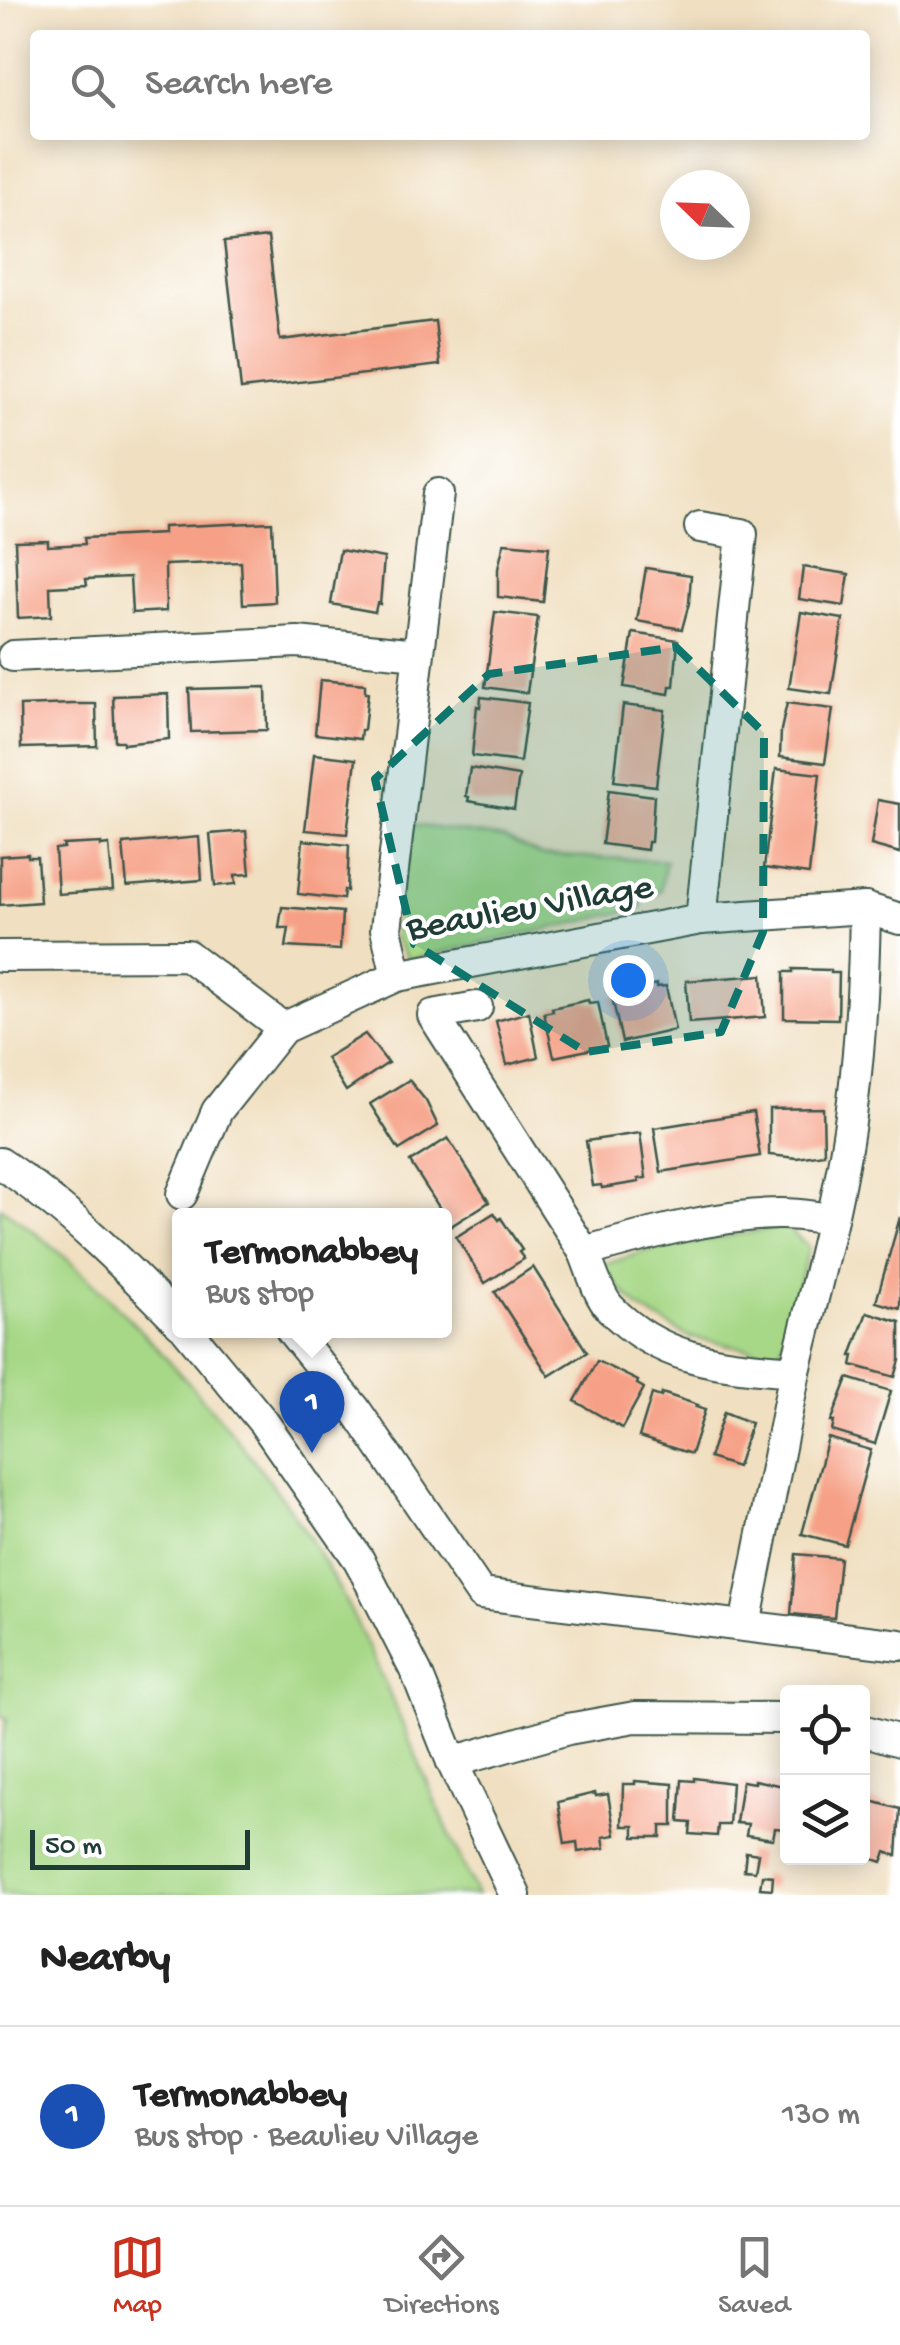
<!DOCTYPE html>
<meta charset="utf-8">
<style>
body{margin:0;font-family:"Gochi Hand",sans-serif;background:#f6f6f6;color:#222}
.controls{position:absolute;right:30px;bottom:30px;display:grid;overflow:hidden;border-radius:10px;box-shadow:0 5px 25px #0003}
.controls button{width:90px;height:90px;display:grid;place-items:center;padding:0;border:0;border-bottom:2px solid #e0e0e0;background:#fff;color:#222;font:50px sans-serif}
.compass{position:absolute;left:660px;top:170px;width:90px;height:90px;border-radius:50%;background:#fff;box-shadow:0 5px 25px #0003;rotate:293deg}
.scale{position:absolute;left:30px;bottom:25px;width:220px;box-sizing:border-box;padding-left:10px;border:5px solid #1f3d34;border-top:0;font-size:28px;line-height:35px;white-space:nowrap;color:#1f3d34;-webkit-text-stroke:8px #fff;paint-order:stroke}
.you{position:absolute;left:628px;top:980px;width:35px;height:35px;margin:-25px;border:8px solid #fff;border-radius:50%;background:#1a73e8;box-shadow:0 0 0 15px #1a73e833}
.badge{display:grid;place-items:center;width:65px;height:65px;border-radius:50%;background:#c8321e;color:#fff;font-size:32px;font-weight:700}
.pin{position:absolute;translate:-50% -82px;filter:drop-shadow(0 2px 5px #0008)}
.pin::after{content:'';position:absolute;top:52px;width:35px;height:30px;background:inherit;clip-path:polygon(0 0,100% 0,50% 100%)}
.popup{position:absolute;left:172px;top:1208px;width:280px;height:130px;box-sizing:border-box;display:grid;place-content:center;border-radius:10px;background:#fff;filter:drop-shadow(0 2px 8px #0005);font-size:32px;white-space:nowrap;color:#767676}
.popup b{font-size:38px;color:#222}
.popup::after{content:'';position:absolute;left:50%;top:100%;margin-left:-20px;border:20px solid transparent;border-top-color:#fff}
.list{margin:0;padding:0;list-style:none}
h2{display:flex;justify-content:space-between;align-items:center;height:130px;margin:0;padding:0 40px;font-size:42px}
h2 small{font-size:32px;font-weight:400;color:#767676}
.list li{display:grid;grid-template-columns:65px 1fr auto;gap:30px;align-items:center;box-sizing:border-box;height:180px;padding:0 40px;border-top:2px solid #e0e0e0}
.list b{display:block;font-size:38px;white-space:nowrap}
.list p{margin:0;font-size:32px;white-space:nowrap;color:#767676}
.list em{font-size:32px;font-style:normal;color:#767676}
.icon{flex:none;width:55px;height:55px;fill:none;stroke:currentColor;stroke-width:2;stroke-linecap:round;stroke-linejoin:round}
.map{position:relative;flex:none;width:900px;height:1895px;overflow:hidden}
.search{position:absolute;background:#fff;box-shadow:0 5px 25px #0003;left:30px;right:30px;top:30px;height:110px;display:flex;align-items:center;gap:25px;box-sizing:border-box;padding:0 35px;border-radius:10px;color:#767676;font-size:38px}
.sheet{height:310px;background:#fff}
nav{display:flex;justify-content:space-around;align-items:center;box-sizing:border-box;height:140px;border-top:2px solid #e0e0e0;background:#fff;font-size:28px;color:#767676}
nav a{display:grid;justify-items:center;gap:5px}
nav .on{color:#c8321e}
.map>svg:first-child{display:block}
.green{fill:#a7d887;stroke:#638a5e;stroke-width:2.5}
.building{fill:#f6a187}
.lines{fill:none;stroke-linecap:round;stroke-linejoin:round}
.minor-casing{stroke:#3e5549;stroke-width:34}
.minor{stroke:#fff;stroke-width:30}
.marked{fill:#0f766e;fill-opacity:0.2;stroke:#0f766e;stroke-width:8;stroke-dasharray:20 12;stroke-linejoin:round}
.labels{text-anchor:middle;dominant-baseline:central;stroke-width:8;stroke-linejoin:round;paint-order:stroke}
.street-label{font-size:38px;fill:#1f3d34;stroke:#fff}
</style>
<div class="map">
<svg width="900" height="1895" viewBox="0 0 900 1895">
<rect width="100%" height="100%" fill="#fff"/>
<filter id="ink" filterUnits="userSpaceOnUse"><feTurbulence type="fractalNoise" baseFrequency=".01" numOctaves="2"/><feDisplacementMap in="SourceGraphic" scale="20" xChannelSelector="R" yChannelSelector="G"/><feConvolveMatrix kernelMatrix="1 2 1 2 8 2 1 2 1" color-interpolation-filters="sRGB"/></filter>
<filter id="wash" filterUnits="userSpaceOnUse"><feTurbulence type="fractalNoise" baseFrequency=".0048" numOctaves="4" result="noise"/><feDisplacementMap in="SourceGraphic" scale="40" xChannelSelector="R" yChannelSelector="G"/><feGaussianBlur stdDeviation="2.25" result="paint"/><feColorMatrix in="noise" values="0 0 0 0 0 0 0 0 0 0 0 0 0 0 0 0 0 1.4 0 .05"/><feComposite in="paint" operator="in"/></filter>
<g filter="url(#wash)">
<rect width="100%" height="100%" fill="#f0dfc0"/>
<g class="green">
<path d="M408 824 504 838 540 855 666 861 660 891 640 898 642 908 408 960 394 938Z"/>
<path d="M0 1207C64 1250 116 1304 168 1360 236 1434 301 1514 347 1604 396 1699 431 1799 477 1895H0V1750L7 1718 0 1716Z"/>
<path d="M786 1226 809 1248 779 1355 689 1337 639 1308 599 1266 649 1250Z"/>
</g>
<g id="blocks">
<g class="building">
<path d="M268 237 280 340 435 321 440 365 241 389 224 242Z"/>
<path d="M272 522 275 602 243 604 241 562 165 565 166 611 132 613 130 577 86 579 87 585 50 587 51 616 18 618 15 541 48 540V546L85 544 84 538 163 534V527Z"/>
<path d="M504 543 549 547 543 602 498 597V569Z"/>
<path d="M340 550 384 558 380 604 377 603 375 612 331 604Z"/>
<path d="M803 567 849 574 844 606 799 599Z"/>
<path d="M646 568 691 575 689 603 682 629 637 621Z"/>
<path d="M495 612 538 617 527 693 485 687Z"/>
<path d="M801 612 843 619 831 694 789 688Z"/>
<path d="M633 633 678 640 674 686H670L669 694 624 687Z"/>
<path d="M320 680 365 684V693H368L364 730H361L360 739 315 734Z"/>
<path d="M266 687 267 730 191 732 189 689Z"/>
<path d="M168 694 169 739 123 744V741H115L113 696Z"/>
<path d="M481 697 528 703 520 762 472 756 477 706 480 707Z"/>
<path d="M787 703 833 709 825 763 780 757 781 730Z"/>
<path d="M73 704H96L97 746 21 748 20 706Z"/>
<path d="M623 705 665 710 656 786 614 781Z"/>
<path d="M314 754 356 759 347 834 305 830Z"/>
<path d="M470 768 519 776 514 809 468 801 469 797 466 796Z"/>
<path d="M776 769 820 774 809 874 764 868Z"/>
<path d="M609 790 654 796 651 842H648L647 850 602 844Z"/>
<path d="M878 800 900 804V853L871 845Z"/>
<path d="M246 831 250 874 235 875 236 884 215 886 210 834Z"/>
<path d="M199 837 202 880 127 886 123 844Z"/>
<path d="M303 840 349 845 347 891 344 890 343 899 298 894Z"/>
<path d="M101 843V846L109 845 113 890 58 894 55 849 64 848 63 845Z"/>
<path d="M28 854V857H37L40 902 0 905V856Z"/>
<path d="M282 907 342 912 340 950 286 947 289 928H279Z"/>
<path d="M793 969 831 970V973H839L838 1019 784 1018V972H793Z"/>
<path d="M762 975 765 1017 689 1023 686 981Z"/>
<path d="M657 984V987L666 986 675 1030 622 1042 612 997 621 995 620 992Z"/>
<path d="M588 1000 589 1003 598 1002 607 1046 554 1057 544 1013 553 1011 552 1008Z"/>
<path d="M529 1012 538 1057 507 1065 496 1021Z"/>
<path d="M365 1034 388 1063 346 1091 326 1058Z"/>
<path d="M409 1080 426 1101 438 1126 399 1150 370 1104Z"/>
<path d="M823 1108 824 1154 797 1158 769 1155V1109Z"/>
<path d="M753 1112 760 1156 661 1172 654 1128Z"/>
<path d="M640 1133 646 1178 638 1179 639 1182 602 1188 601 1185 593 1186 586 1141Z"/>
<path d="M448 1138 489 1202 451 1226 410 1162Z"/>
<path d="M494 1213 499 1220 501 1218 522 1250 519 1252 524 1259 485 1283 456 1237Z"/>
<path d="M900 1217V1309L876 1302Z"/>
<path d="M533 1267 587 1352 549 1376 495 1292Z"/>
<path d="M867 1312 900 1322V1360L895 1377 852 1365 854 1356H851Z"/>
<path d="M597 1361 638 1381 637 1384 644 1388 622 1428 575 1401Z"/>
<path d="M848 1378 891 1391 875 1444 832 1431 834 1422H831Z"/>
<path d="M662 1393 698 1405 696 1407 705 1410 691 1454 639 1437 652 1394 661 1397Z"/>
<path d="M724 1412 751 1423 737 1467 709 1458Z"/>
<path d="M828 1438 871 1450 845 1545 802 1534Z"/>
<path d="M796 1554 840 1558 834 1618 791 1614Z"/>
<path d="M694 1778 732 1783 729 1825H718L717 1836 690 1834 691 1823 679 1822 682 1780 694 1781Z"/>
<path d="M754 1780 788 1787 786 1829 775 1828 773 1839 746 1835 748 1824 736 1823 742 1781 754 1783Z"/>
<path d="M635 1781 673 1784V1826H661V1837H634V1826H622L623 1784H635Z"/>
<path d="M595 1793 596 1796 608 1794 615 1835 603 1837 605 1848 578 1852 577 1842 565 1844 558 1802Z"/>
<path d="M864 1799 900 1809 897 1856 886 1852 882 1862 862 1855Z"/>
<path d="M746 1852 758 1854 755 1871 744 1870Z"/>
<path d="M762 1875 773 1876 772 1889 760 1888Z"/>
</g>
</g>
</g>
<g filter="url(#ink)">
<use href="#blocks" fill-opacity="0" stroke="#3e5549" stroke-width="2.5"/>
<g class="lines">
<defs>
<g id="minor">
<path d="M700 527 742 534 701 919"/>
<path d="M13 656 297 642 418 654"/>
<path d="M0 956 187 955 283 1028"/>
<path d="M397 976 386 929 438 494"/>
<path d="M477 1007 433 1015 584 1252"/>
<path d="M0 1163C67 1208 124 1265 180 1323"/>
<path d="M182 1194 217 1111 283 1028 397 976 701 919 865 908 900 919"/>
<path d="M832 1219C814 1217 795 1213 777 1214 712 1216 647 1234 584 1252 591 1269 598 1295 610 1308 663 1363 724 1365 795 1371 817 1281 842 1191 853 1100 861 1036 864 972 865 908"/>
<path d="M187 1330 264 1423 359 1560 417 1674 452 1762 515 1895"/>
<path d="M291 1330 355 1409 481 1594 900 1645"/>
<path d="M745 1625 795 1371"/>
<path d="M862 1730 900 1741"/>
<path d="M452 1762 568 1729 635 1717 788 1718"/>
</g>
</defs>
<use href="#minor" class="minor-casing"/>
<use href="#minor" class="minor"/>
</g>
</g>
<path class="marked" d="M676 647 764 733 763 932 721 1032 586 1052 414 944 375 779 489 674Z"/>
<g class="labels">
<g class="street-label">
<text transform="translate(530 910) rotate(-10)">Beaulieu Village</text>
</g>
</g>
</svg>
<div class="controls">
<button><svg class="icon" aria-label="locate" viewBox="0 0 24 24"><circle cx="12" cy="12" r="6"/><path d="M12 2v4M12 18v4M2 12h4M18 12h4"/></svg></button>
<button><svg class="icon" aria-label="layers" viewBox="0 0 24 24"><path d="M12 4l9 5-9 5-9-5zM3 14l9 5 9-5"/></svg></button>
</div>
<svg class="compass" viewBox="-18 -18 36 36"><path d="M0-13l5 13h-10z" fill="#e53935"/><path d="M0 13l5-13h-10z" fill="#767676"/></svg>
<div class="scale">50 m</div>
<div class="you"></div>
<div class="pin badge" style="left:312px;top:1453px;background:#1a4fb4">1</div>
<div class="popup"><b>Termonabbey</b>Bus stop</div>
<div class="search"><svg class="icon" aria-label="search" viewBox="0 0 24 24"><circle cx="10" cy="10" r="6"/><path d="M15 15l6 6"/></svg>Search here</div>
</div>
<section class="sheet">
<h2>Nearby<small></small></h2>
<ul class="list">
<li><span class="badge" style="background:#1a4fb4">1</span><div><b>Termonabbey</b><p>Bus stop · Beaulieu Village</p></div><em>130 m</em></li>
</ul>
</section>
<nav>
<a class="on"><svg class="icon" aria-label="map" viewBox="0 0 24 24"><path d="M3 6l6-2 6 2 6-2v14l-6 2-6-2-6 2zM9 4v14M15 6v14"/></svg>Map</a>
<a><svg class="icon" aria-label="directions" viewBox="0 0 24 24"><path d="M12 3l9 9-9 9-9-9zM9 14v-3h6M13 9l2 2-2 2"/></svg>Directions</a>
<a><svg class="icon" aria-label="saved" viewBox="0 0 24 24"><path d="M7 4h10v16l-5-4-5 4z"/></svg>Saved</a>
</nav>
